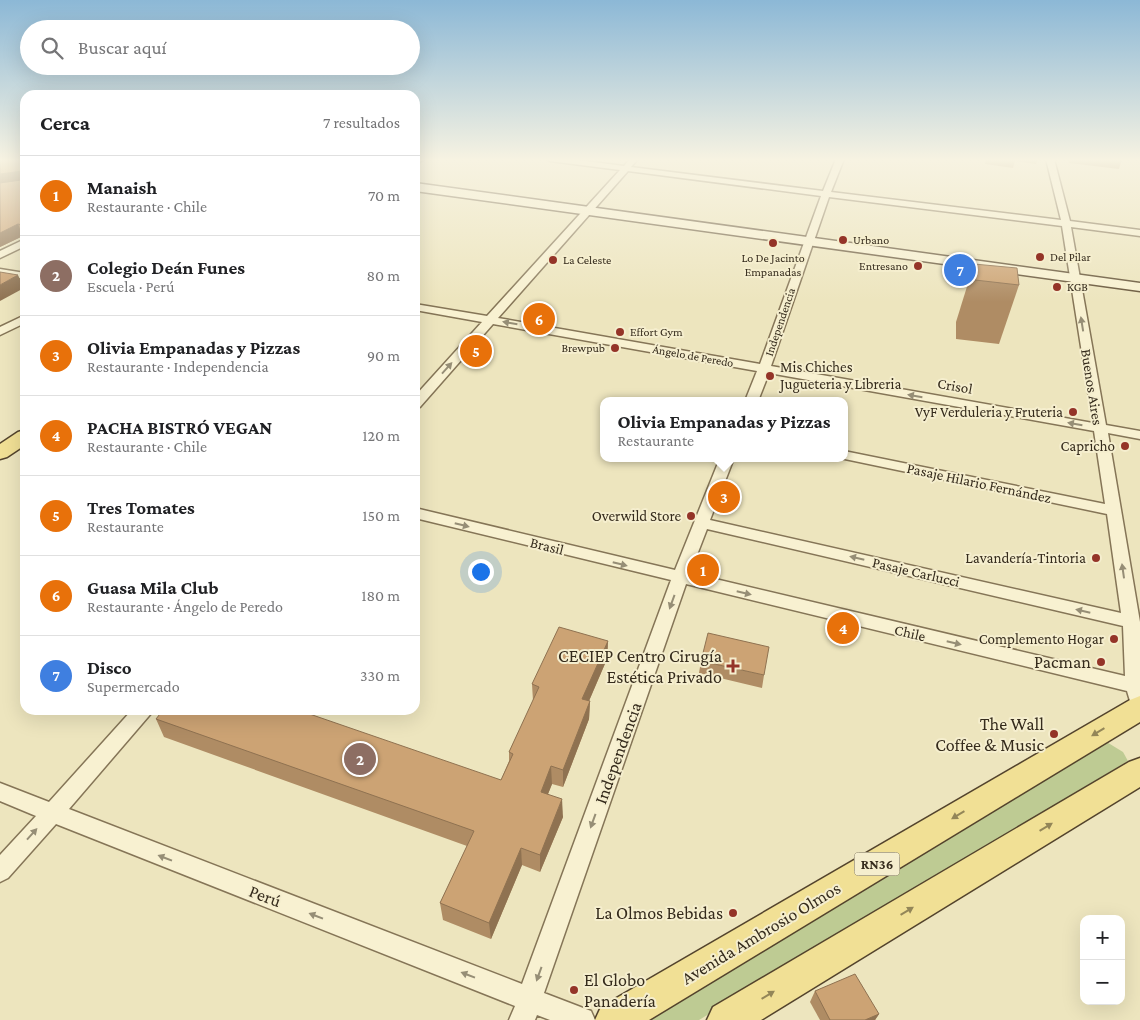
<!DOCTYPE html>
<html lang="es">
<meta charset="utf-8">
<style>
body{margin:0;font-family:"Crimson Pro",serif;background:#f2f2f2;color:#202124}
.controls{position:absolute;right:15px;bottom:15px;display:grid;overflow:hidden;border-radius:10px;box-shadow:0 5px 20px #0002}
.controls button{width:45px;height:45px;display:grid;place-items:center;padding:0;border:0;border-bottom:1px solid #e0e0e0;background:#fff;color:#202124;font:25px sans-serif}
.you{position:absolute;left:480px;top:571px;width:18px;height:18px;margin:-12px;border:4px solid #fff;border-radius:50%;background:#1a73e8;box-shadow:0 0 0 8px #1a73e833}
.badge{display:grid;place-items:center;width:32px;height:32px;border-radius:50%;background:#943428;color:#fff;font-size:16px;font-weight:700}
.pin{position:absolute;translate:-50% -50%;border:2px solid #fff;box-shadow:0 1px 5px #0006}
.popup{position:absolute;left:600px;top:397px;width:248px;height:65px;box-sizing:border-box;display:grid;place-content:center;border-radius:10px;background:#fff;filter:drop-shadow(0 1px 4px #0005);font-size:16px;white-space:nowrap;color:#757577}
.popup b{font-size:19px;color:#202124}
.popup::after{content:'';position:absolute;left:50%;top:100%;margin-left:-10px;border:10px solid transparent;border-top-color:#fff}
.list{margin:0;padding:0;list-style:none}
h2{display:flex;justify-content:space-between;align-items:center;height:65px;margin:0;padding:0 20px;font-size:21px}
h2 small{font-size:16px;font-weight:400;color:#757577}
.list li{display:grid;grid-template-columns:32px 1fr auto;gap:15px;align-items:center;box-sizing:border-box;height:80px;padding:0 20px;border-top:1px solid #e0e0e0}
.list b{display:block;font-size:19px;white-space:nowrap}
.list p{margin:0;font-size:16px;white-space:nowrap;color:#757577}
.list em{font-size:16px;font-style:normal;color:#757577}
.icon{flex:none;width:28px;height:28px;fill:none;stroke:currentColor;stroke-width:2;stroke-linecap:round;stroke-linejoin:round}
.map{position:relative;flex:none;width:1140px;height:1020px;overflow:hidden}
.search{position:absolute;background:#fff;box-shadow:0 5px 20px #0002;left:20px;top:20px;width:400px;height:55px;display:flex;align-items:center;gap:12px;box-sizing:border-box;padding:0 18px;border-radius:28px;color:#757577;font-size:19px}
.panel{position:absolute;background:#fff;box-shadow:0 5px 20px #0002;left:20px;top:90px;width:400px;height:625px;border-radius:15px}
.map>svg:first-child{display:block}
.green{fill:#becb93}
.lines{fill:none;stroke-linecap:round;stroke-linejoin:round}
.street-casing{stroke:#857557;stroke-width:3}
.secondary-casing{stroke:#67563b;stroke-width:3}
.primary-casing{stroke:#53432c;stroke-width:3}
.street{fill:#f8f1d1;fill-rule:evenodd}
.secondary{fill:#f8f1d1;fill-rule:evenodd}
.primary{fill:#f1e095;fill-rule:evenodd}
.wall{fill:#af8c64}
.shaded-wall{fill:#8f7251}
.building{fill:#cca374;stroke:#8f7251}
.oneway{fill:#968e76}
.oneway2{fill:#938658}
.poi-dot{fill:#943428;stroke:#f5eece;stroke-width:2}
.labels{text-anchor:middle;dominant-baseline:central;stroke-width:4;stroke-linejoin:round;paint-order:stroke}
.far-poi-label{font-size:12px;fill:#352b1c;stroke:#f5eece;text-anchor:start}
.far-street-label{font-size:12px;fill:#352b1c;stroke:#f5eece}
.shield{fill:#f5eece;stroke:#6f6651;stroke-width:1}
.shield-label{font-size:14px;font-weight:bold;fill:#352b1c}
.poi-label{font-size:15px;fill:#352b1c;stroke:#f5eece;text-anchor:end}
.street-label{font-size:15px;fill:#352b1c;stroke:#f5eece}
.near-poi-label{font-size:18px;fill:#352b1c;stroke:#f5eece;text-anchor:end}
.near-street-label{font-size:18px;fill:#352b1c;stroke:#f5eece}
</style>
<div class="map">
<svg width="1140" height="1020" viewBox="0 0 1140 1020">
<rect width="100%" height="100%" fill="#ede5be"/>
<path class="green" d="M1105 741 1123 752 1128 761 699 1020H640Z"/>
<g class="lines">
<defs>
<g id="street">
<path d="M546 159H570L624 166 630 159H638L631 167 823 191 836 159H844L831 192 1061 220 1046 159H1054L1070 221 1140 230V236L1071 227 1106 425 1140 431V439L1108 433 1140 622V714L1133 711 1127 691 686 584 544 993 591 1011 595 1020H550L537 1015 535 1020H509L515 1006 56 824 8 878 0 882V855L36 816 0 801V783L49 802 132 710H154L69 809 522 984 671 580 415 518V508L675 570 720 458H734L710 520 1121 613 1107 514 840 458H844V451L1105 504 1094 431 769 373 758 401H745L757 371 493 324 420 407 415 408V396L482 322 415 310V304L487 316 620 170 550 161ZM628 171 821 196 760 364 498 318ZM829 197 1062 226 1093 423 771 366ZM707 529 1123 626 1125 676 690 573Z"/>
<path d="M25 239V246L0 258V251Z"/>
<path d="M0 269 25 273V279L0 275Z"/>
<path d="M25 315V323L0 335V327Z"/>
</g>
<path id="secondary" d="M415 183 1140 283V291L415 191Z"/>
<g id="primary">
<path d="M415 159H424L415 165Z"/>
<path d="M25 430V445L7 457 0 459V444L18 432Z"/>
<path d="M1140 696V722L649 1020H595L601 1007 1130 700Z"/>
<path d="M1140 758V787L761 1020H707L713 1007 1129 762Z"/>
</g>
</defs>
<use href="#street" class="street-casing"/>
<use href="#secondary" class="secondary-casing"/>
<use href="#primary" class="primary-casing"/>
<use href="#street" class="street"/>
<use href="#secondary" class="secondary"/>
<use href="#primary" class="primary"/>
</g>
<g class="wall">
<path d="M25 159V236H23L0 247V160Z"/>
<path d="M986 159H1038L1036 164 1015 161 1013 168 985 164Z"/>
<path d="M1068 159H1122L1119 169 1069 163Z"/>
<path d="M974 264 1019 285 999 344 956 339V322Z"/>
<path d="M608 641 607 659 589 701H590L589 719 563 787 552 784 548 794 563 817 540 872 522 865 491 939 443 920 440 903 467 846 164 737 156 719 501 780 509 761V752L533 701 532 684Z"/>
<path d="M701 661 764 675 762 688 699 673Z"/>
<path d="M815 991 879 1014 875 1020H820L810 1002Z"/>
</g>
<g class="shaded-wall">
<path d="M22 171 25 179 0 186V174Z"/>
<path d="M25 223V231L22 225Z"/>
<path d="M18 224 23 236 0 247V233Z"/>
<path d="M18 275 24 288 0 301V285Z"/>
<path d="M608 641 607 659 582 717V699Z"/>
<path d="M590 701 589 719 563 787V770Z"/>
<path d="M551 766 552 784 542 809 541 792Z"/>
<path d="M562 799 563 817 540 872V855Z"/>
<path d="M521 848 522 865 491 939 489 923Z"/>
<path d="M879 1014 875 1020H865Z"/>
</g>
<g class="building">
<path d="M3 159H25V223L22 225 18 224 0 233V183L21 180 22 171 0 174V160Z"/>
<path d="M974 264 1017 268 1019 285 975 280Z"/>
<path d="M0 272 18 275 0 285Z"/>
<path d="M559 627 608 641 582 699 590 701 563 770 551 766 541 792 562 799 540 855 521 848 489 923 440 903 474 831 156 719 163 710H298L501 780 513 754 509 752 539 687 532 684Z"/>
<path d="M708 633 769 647 764 675 701 661Z"/>
<path d="M855 974 879 1014 865 1020H830L815 991Z"/>
</g>
<defs><path id="oneway-solid" d="M-6-.8H1V-3.2L6.5 0L1 3.2V.8H-6Z" transform="scale(1.25)"/></defs>
<g class="oneway">
<use href="#oneway-solid" transform="translate(510 323) rotate(-170)"/>
<use href="#oneway-solid" transform="translate(1082 324) rotate(-99)"/>
<use href="#oneway-solid" transform="translate(447 368) rotate(-48)"/>
<use href="#oneway-solid" transform="translate(915 396) rotate(-170)"/>
<use href="#oneway-solid" transform="translate(1075 424) rotate(-170)"/>
<use href="#oneway-solid" transform="translate(462 525) rotate(14)"/>
<use href="#oneway-solid" transform="translate(857 558) rotate(-167)"/>
<use href="#oneway-solid" transform="translate(620 564) rotate(14)"/>
<use href="#oneway-solid" transform="translate(1123 571) rotate(-98)"/>
<use href="#oneway-solid" transform="translate(744 593) rotate(13)"/>
<use href="#oneway-solid" transform="translate(672 602) rotate(110)"/>
<use href="#oneway-solid" transform="translate(1083 611) rotate(-167)"/>
<use href="#oneway-solid" transform="translate(954 643) rotate(13)"/>
<use href="#oneway-solid" transform="translate(593 821) rotate(110)"/>
<use href="#oneway-solid" transform="translate(32 834) rotate(-48)"/>
<use href="#oneway-solid" transform="translate(165 858) rotate(-159)"/>
<use href="#oneway-solid" transform="translate(316 916) rotate(-159)"/>
<use href="#oneway-solid" transform="translate(539 974) rotate(110)"/>
<use href="#oneway-solid" transform="translate(468 975) rotate(-159)"/>
</g>
<g class="oneway2">
<use href="#oneway-solid" transform="translate(1098 732) rotate(149)"/>
<use href="#oneway-solid" transform="translate(958 815) rotate(149)"/>
<use href="#oneway-solid" transform="translate(1046 827) rotate(-31)"/>
<use href="#oneway-solid" transform="translate(907 911) rotate(-31)"/>
<use href="#oneway-solid" transform="translate(768 995) rotate(-31)"/>
</g>
<linearGradient id="sky" x2="0" y2="1"><stop stop-color="#8cb8d6"/><stop offset="0.53" stop-color="#f7f3e2"/><stop offset="1" stop-color="#f7f3e2" stop-opacity="0"/></linearGradient>
<rect width="1140" height="302" fill="url(#sky)"/>
<g class="poi-dot">
<circle cx="843" cy="240" r="5"/>
<circle cx="773" cy="243" r="5"/>
<circle cx="1040" cy="257" r="5"/>
<circle cx="553" cy="260" r="5"/>
<circle cx="918" cy="266" r="5"/>
<circle cx="1057" cy="287" r="5"/>
<circle cx="620" cy="332" r="5"/>
<circle cx="615" cy="348" r="5"/>
<circle cx="770" cy="376" r="5"/>
<circle cx="1073" cy="412" r="5"/>
<circle cx="1125" cy="446" r="5"/>
<circle cx="691" cy="516" r="5"/>
<circle cx="1096" cy="558" r="5"/>
<circle cx="1114" cy="639" r="5"/>
<circle cx="1101" cy="662" r="5"/>
<path d="M730.5 658.5h5v5h5v5h-5v5h-5v-5h-5v-5h5z"/>
<circle cx="1054" cy="734" r="5"/>
<circle cx="733" cy="913" r="5"/>
<circle cx="574" cy="990" r="5"/>
</g>
<g class="labels">
<g class="far-poi-label">
<text x="853" y="240">Urbano</text>
<text x="1050" y="257">Del Pilar</text>
<text x="773" y="258" text-anchor="middle">Lo De Jacinto<tspan x="773" dy="14">Empanadas</tspan></text>
<text x="563" y="260">La Celeste</text>
<text x="908" y="266" text-anchor="end">Entresano</text>
<text x="1067" y="287">KGB</text>
<text x="630" y="332">Effort Gym</text>
<text x="605" y="348" text-anchor="end">Brewpub</text>
</g>
<g class="far-street-label">
<text transform="translate(780 322) rotate(-71)">Independencia</text>
<text transform="translate(693 356) rotate(10)">Ángelo de Peredo</text>
</g>
<rect class="shield" x="854.5" y="852.5" width="45" height="23" rx="4"/>
<g class="shield-label">
<text x="877" y="864">RN36</text>
</g>
<g class="poi-label">
<text x="780" y="367" text-anchor="start">Mis Chiches<tspan x="780" dy="17">Jugueteria y Libreria</tspan></text>
<text x="1063" y="412">VyF Verduleria y Fruteria</text>
<text x="1115" y="446">Capricho</text>
<text x="681" y="516">Overwild Store</text>
<text x="1086" y="558">Lavandería-Tintoria</text>
<text x="1104" y="639">Complemento Hogar</text>
</g>
<g class="street-label">
<text transform="translate(955 386) rotate(10)">Crisol</text>
<text transform="translate(1092 387) rotate(81)">Buenos Aires</text>
<text transform="translate(979 483) rotate(12)">Pasaje Hilario Fernández</text>
<text transform="translate(547 546) rotate(14)">Brasil</text>
<text transform="translate(916 572) rotate(13)">Pasaje Carlucci</text>
<text transform="translate(910 633) rotate(13)">Chile</text>
</g>
<g class="near-poi-label">
<text x="722" y="656">CECIEP Centro Cirugía<tspan x="722" dy="21">Estética Privado</tspan></text>
<text x="1091" y="662">Pacman</text>
<text x="1044" y="724">The Wall<tspan x="1044" dy="21">Coffee &amp; Music</tspan></text>
<text x="723" y="913">La Olmos Bebidas</text>
<text x="584" y="980" text-anchor="start">El Globo<tspan x="584" dy="21">Panadería</tspan></text>
</g>
<g class="near-street-label">
<text transform="translate(618 753) rotate(-70)">Independencia</text>
<text transform="translate(265 896) rotate(21)">Perú</text>
<text transform="translate(761 933) rotate(-31)">Avenida Ambrosio Olmos</text>
</g>
</g>
</svg>
<div class="controls">
<button>+</button>
<button>−</button>
</div>
<div class="you"></div>
<div class="pin badge" style="left:703px;top:570px;background:#e8710a">1</div>
<div class="pin badge" style="left:360px;top:759px;background:#8d6e63">2</div>
<div class="pin badge" style="left:724px;top:497px;background:#e8710a">3</div>
<div class="popup"><b>Olivia Empanadas y Pizzas</b>Restaurante</div>
<div class="pin badge" style="left:843px;top:628px;background:#e8710a">4</div>
<div class="pin badge" style="left:476px;top:351px;background:#e8710a">5</div>
<div class="pin badge" style="left:539px;top:319px;background:#e8710a">6</div>
<div class="pin badge" style="left:960px;top:270px;background:#3f7fe0">7</div>
<div class="search"><svg class="icon" aria-label="search" viewBox="0 0 24 24"><circle cx="10" cy="10" r="6"/><path d="M15 15l6 6"/></svg>Buscar aquí</div>
<section class="panel">
<h2>Cerca<small>7 resultados</small></h2>
<ul class="list">
<li><span class="badge" style="background:#e8710a">1</span><div><b>Manaish</b><p>Restaurante · Chile</p></div><em>70 m</em></li>
<li><span class="badge" style="background:#8d6e63">2</span><div><b>Colegio Deán Funes</b><p>Escuela · Perú</p></div><em>80 m</em></li>
<li><span class="badge" style="background:#e8710a">3</span><div><b>Olivia Empanadas y Pizzas</b><p>Restaurante · Independencia</p></div><em>90 m</em></li>
<li><span class="badge" style="background:#e8710a">4</span><div><b>PACHA BISTRÓ VEGAN</b><p>Restaurante · Chile</p></div><em>120 m</em></li>
<li><span class="badge" style="background:#e8710a">5</span><div><b>Tres Tomates</b><p>Restaurante</p></div><em>150 m</em></li>
<li><span class="badge" style="background:#e8710a">6</span><div><b>Guasa Mila Club</b><p>Restaurante · Ángelo de Peredo</p></div><em>180 m</em></li>
<li><span class="badge" style="background:#3f7fe0">7</span><div><b>Disco</b><p>Supermercado</p></div><em>330 m</em></li>
</ul>
</section>
</div>
